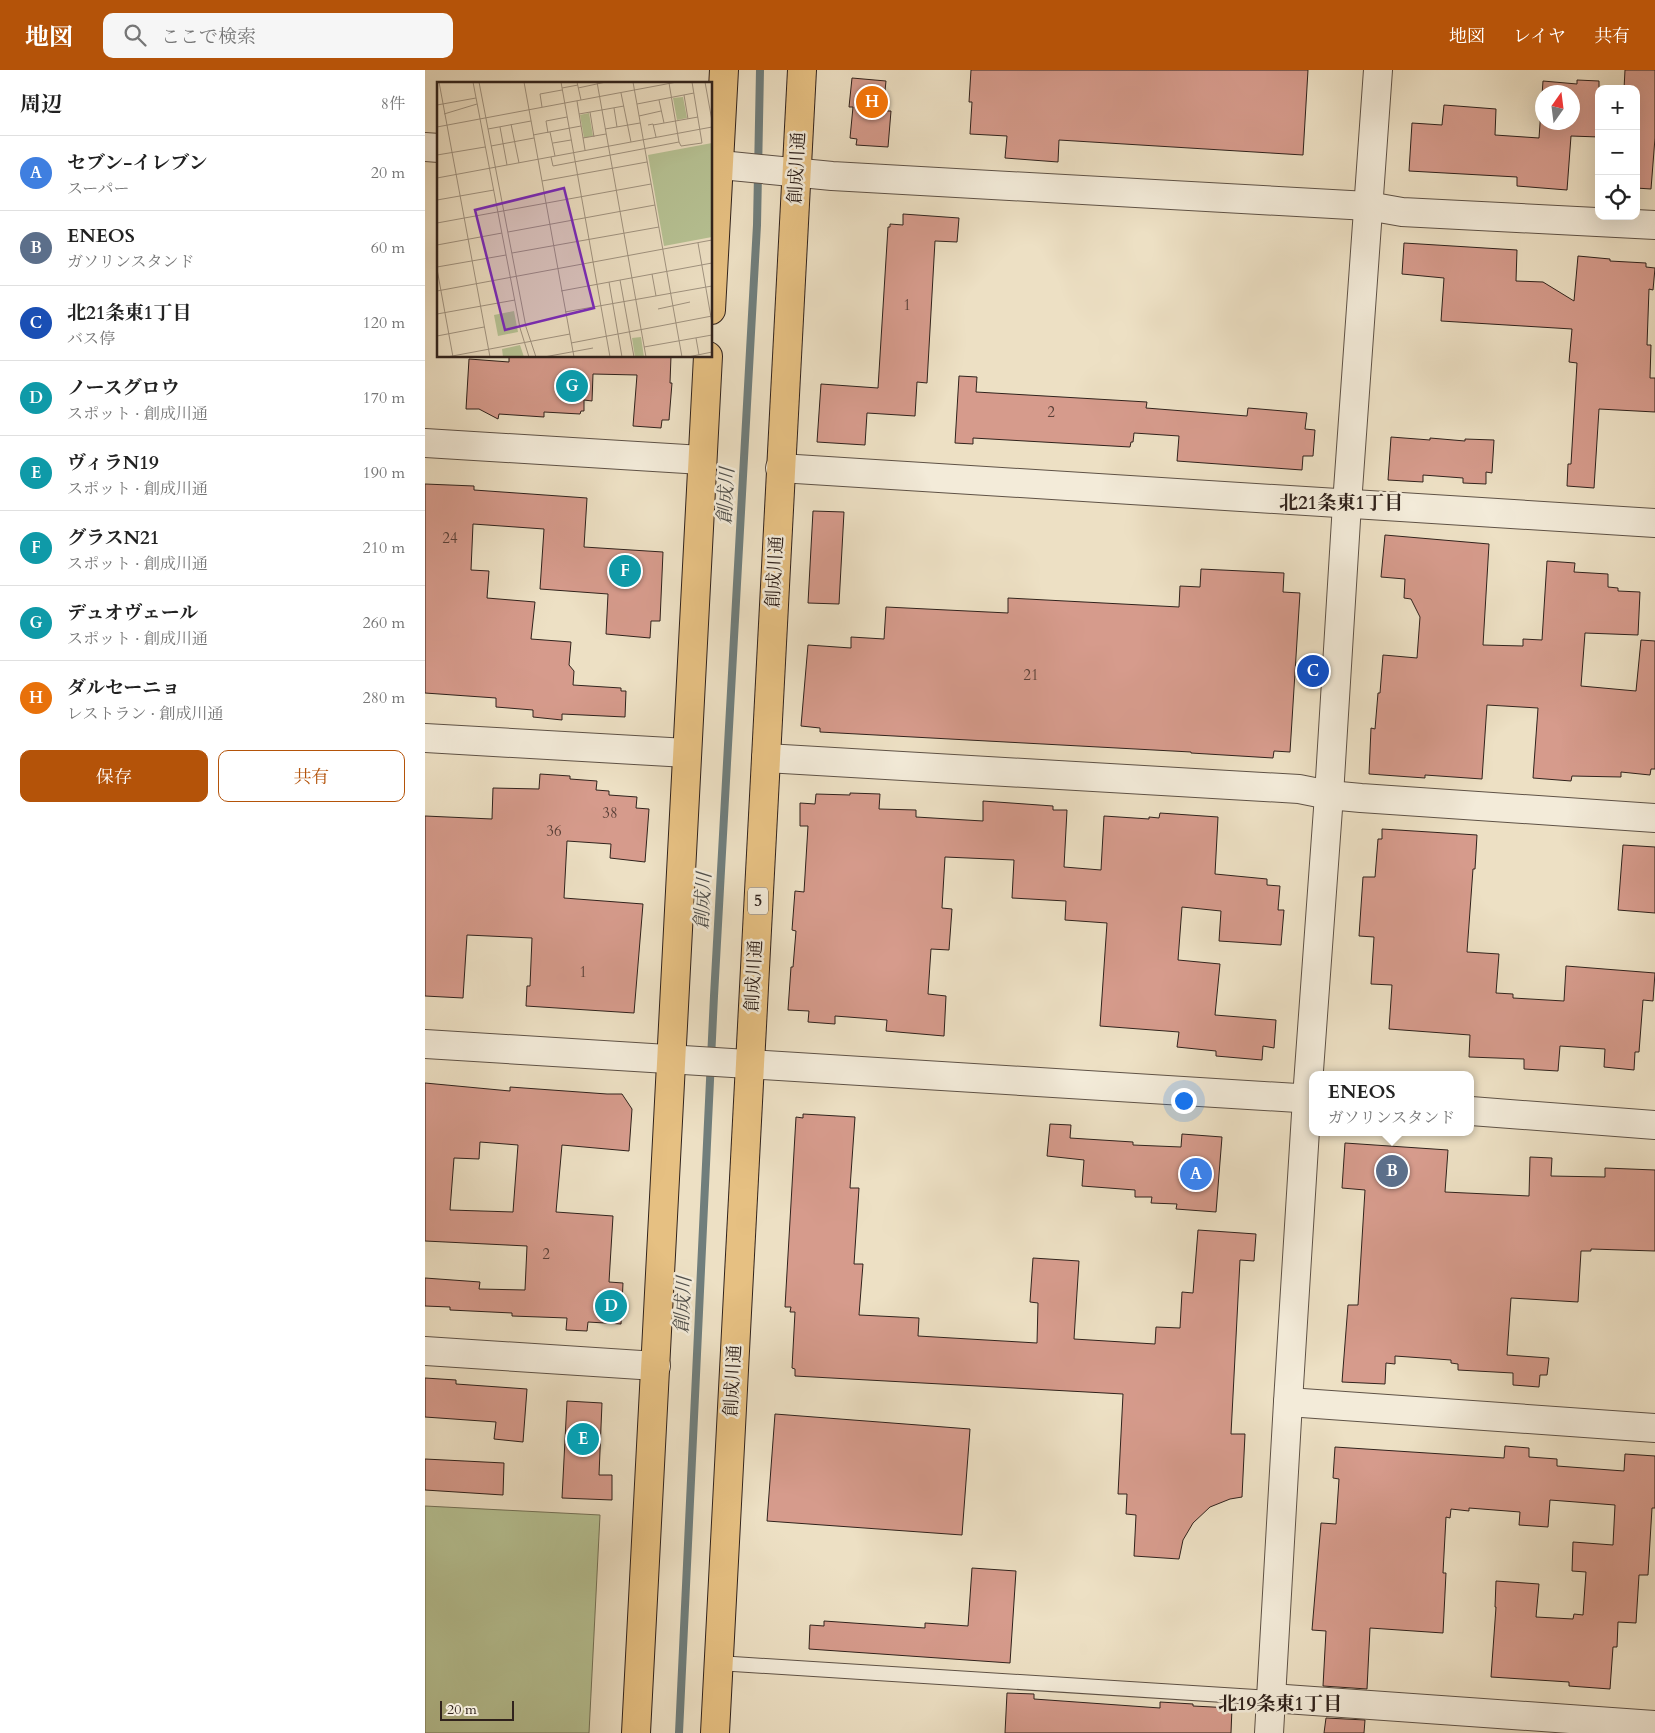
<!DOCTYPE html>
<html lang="ja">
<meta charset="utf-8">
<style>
body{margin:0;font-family:Cardo,"Noto Serif JP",serif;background:#f6f6f6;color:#222}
.controls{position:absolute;right:15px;top:15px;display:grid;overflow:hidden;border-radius:10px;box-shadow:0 5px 20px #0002}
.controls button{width:45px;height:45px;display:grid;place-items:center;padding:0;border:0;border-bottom:1px solid #e0e0e0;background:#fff;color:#222;font:25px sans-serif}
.compass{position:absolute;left:1110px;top:15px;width:45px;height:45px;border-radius:50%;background:#fff;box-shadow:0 5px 20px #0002;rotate:14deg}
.scale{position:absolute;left:15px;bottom:12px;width:74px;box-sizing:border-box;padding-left:5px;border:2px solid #30221c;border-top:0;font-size:14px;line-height:18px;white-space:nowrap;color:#30221c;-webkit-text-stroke:4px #f3ebd9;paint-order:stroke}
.you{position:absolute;left:758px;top:1030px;width:18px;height:18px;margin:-12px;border:4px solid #fff;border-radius:50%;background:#1a73e8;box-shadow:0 0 0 8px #1a73e833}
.badge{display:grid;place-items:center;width:32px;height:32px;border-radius:50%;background:#b45309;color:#fff;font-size:16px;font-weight:700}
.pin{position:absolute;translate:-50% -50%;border:2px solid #fff;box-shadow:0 1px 5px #0006}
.popup{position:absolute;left:884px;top:1001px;width:165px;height:65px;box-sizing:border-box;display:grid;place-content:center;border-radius:10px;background:#fff;filter:drop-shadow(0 1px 4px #0005);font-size:16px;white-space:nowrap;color:#767676}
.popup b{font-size:19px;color:#222}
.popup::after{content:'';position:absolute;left:50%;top:100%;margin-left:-10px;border:10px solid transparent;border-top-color:#fff}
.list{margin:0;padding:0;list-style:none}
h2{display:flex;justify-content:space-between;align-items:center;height:65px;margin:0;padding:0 20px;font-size:21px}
h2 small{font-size:16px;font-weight:400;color:#767676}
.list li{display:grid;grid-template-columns:32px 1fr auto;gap:15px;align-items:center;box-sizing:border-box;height:75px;padding:0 20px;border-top:1px solid #e0e0e0}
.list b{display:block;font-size:19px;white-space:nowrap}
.list p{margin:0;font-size:16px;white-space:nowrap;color:#767676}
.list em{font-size:16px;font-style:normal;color:#767676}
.actions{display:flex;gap:10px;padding:15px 20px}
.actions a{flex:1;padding:11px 0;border:1px solid #b45309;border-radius:10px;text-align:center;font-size:18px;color:#b45309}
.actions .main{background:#b45309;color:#fff}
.icon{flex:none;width:28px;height:28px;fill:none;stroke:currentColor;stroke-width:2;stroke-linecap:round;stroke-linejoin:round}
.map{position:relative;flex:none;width:1230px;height:1663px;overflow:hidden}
header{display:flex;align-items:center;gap:30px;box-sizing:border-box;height:70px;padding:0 25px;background:#b45309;color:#fff}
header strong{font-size:24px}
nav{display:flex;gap:28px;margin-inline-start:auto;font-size:18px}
.search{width:350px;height:45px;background:#f6f6f6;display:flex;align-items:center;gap:12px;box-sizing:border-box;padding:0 18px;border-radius:10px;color:#767676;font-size:19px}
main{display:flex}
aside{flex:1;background:#fff}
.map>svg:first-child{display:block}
.green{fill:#b7c395;stroke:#747258}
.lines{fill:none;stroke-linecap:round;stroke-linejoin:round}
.stream{stroke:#707e7c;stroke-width:8}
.building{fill:#d69b8c;stroke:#30221c;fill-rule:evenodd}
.service-casing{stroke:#5f5246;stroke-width:16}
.minor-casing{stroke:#5f5246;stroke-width:30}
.tertiary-casing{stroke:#5f5246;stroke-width:30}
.trunk-casing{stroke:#30221c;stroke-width:30}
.service{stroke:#f3ebd9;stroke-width:14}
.minor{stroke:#f3ebd9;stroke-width:28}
.tertiary{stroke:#f3ebd9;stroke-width:28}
.trunk{stroke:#e6c082;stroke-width:28}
.labels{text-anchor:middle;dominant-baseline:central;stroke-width:5;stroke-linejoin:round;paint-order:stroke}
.number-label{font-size:15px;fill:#5a4038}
.shield{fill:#f3ebd9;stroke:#6a5e55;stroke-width:1}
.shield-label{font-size:16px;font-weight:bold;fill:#30221c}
.street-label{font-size:18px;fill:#30221c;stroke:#f3ebd9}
.water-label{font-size:19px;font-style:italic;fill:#50504c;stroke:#f3ebd9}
.neighbourhood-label{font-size:19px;font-weight:bold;fill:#30221c;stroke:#f3ebd9}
.inset-road{fill:none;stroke:#a19481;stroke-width:1}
.view{fill:#7b2cbf;fill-opacity:0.15;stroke:#7b2cbf;stroke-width:2.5}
.inset-edge{fill:none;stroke:#30221c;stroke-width:2.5}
</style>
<header>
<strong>地図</strong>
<div class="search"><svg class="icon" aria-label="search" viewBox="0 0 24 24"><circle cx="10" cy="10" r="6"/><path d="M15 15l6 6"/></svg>ここで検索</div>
<nav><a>地図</a><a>レイヤ</a><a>共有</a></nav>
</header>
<main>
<aside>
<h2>周辺<small>8件</small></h2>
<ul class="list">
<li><span class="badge" style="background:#3f7fe0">A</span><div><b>セブン-イレブン</b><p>スーパー</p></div><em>20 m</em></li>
<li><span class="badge" style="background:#5c6f8a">B</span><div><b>ENEOS</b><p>ガソリンスタンド</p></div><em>60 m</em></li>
<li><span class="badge" style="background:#1a4fb4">C</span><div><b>北21条東1丁目</b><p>バス停</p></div><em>120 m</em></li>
<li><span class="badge" style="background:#0f9aa8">D</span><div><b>ノースグロウ</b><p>スポット · 創成川通</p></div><em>170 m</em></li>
<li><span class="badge" style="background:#0f9aa8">E</span><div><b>ヴィラN19</b><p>スポット · 創成川通</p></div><em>190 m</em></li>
<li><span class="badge" style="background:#0f9aa8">F</span><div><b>グラスN21</b><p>スポット · 創成川通</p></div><em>210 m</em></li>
<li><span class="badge" style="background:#0f9aa8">G</span><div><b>デュオヴェール</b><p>スポット · 創成川通</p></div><em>260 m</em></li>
<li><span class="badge" style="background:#e8710a">H</span><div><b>ダルセーニョ</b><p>レストラン · 創成川通</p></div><em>280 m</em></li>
</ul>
<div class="actions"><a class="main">保存</a><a>共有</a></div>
</aside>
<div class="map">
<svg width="1230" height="1663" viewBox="0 0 1230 1663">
<rect width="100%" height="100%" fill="#ede0c4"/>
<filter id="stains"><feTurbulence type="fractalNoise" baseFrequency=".004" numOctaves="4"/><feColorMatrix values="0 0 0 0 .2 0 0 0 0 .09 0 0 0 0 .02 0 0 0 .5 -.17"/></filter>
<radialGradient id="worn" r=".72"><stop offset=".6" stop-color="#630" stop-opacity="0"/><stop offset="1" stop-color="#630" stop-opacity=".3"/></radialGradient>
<path class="green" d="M0 1436 175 1445 164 1663H0Z"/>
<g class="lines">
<path class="stream" d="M254 1663 289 926 332 155 335 0"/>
</g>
<g class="building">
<path d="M546 0H883L878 85 634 70 633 92 580 88 582 66 545 64 547 32H544Z"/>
<path d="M1200 0H1230V68L1226 119 1211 118V19H1199Z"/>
<path d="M427 8 461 11 458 41H466L463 77 431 75 432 69 425 68 428 37H424Z"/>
<path d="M1152 10 1174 11V67L1146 66 1142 120 1092 116V107L984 101 987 53 1017 55 1019 35 1071 39 1070 65 1114 68 1118 11 1152 14ZM1118 22H1148V52H1118Z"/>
<path d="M478 144 534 148 532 172 510 171 502 313 492 312 490 346 442 343 440 375 392 372 396 314 453 318 463 157H465V154L478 155Z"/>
<path d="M979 173 1092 180 1091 211 1118 212 1149 231 1153 186 1185 189V191L1221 193V197L1230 198 1228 220 1224 219 1222 275H1226L1225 308H1230V342L1174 339 1169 418 1142 416 1143 394H1146L1152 293 1144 292 1147 259 1016 251 1019 208 977 204Z"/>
<path d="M84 286H246L245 313H247L244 350H237L236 358 208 356 212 305 168 304 167 331 159 330V341H156L155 344 119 342V347L74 344 73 349 54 339H41L44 289 84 292Z"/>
<path d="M534 306 552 307 551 322 722 332 721 338 822 346 823 338 882 343 880 359 890 360 888 386H878L877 400 752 391 754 366 709 363 708 372H706L705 377 548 368V374L530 373Z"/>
<path d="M966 367 1005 370V368L1040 371V369L1069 370 1067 403 1061 402V414L1038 413V408L998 405V412L963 410Z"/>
<path d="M0 414 49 416V420L162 428 159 477 238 482 235 551H226L225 568 181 564 183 524 115 519 119 459 48 454 46 500 64 501 62 528 110 532 106 569 146 572 144 595 149 601 148 615 196 618V621H201L200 647 137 644V650L108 647V640L71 637V628L0 623Z"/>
<path d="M388 441 419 442 414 534 383 533Z"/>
<path d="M960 465 1064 474 1058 575 1098 576V569L1117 570 1122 491 1150 493 1149 502 1183 504V517L1193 518V521L1215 522 1213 565 1160 563 1156 616 1211 621 1216 570 1230 571V699H1226L1225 705 1196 702V707L1147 706 1146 711 1108 708 1113 638 1062 635 1057 709 1000 705V708L944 704 946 658 950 659 953 623H955L958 585 992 588 995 547 986 529 979 528 980 509 956 507Z"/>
<path d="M776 499 859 503 858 522 875 523 865 682 849 681 848 688 766 683V682L395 662V658L376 656 383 575 426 578V567L459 569 461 537 583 543V528L754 537 755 516 775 517Z"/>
<path d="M115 704 145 706V709L172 711 171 720 184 721V725L212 727 211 738 224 739 220 792 185 788 186 774 142 771 139 828 218 834 209 943 101 936 102 916H105L107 868 42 865 38 928 0 926V746L67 749 68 718 114 719Z"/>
<path d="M425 723 455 724 454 739 491 740V747L558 751V731L628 736V740H642L639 797 676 800 679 746 724 749V747L734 748 735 743 793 747 790 804 842 809V815L855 816 853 840H859L856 875 794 871 796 841 757 837 753 890 795 894 790 945 851 950 849 978 838 976 837 990 791 986V981L752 977 754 962 675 956 682 853 640 850 641 831 587 828 589 790 520 787 517 838 527 839 524 880 506 879 503 924 521 926 519 966 461 961 462 950 410 946V954L383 952 384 941 363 940 366 897H368L371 861 367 860 370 821 379 822 383 756H375V733L390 734 391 724 425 725Z"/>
<path d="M957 759 1052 765 1050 799H1048L1042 882 1074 884 1071 923 1088 924V928L1139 931 1141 896 1230 903 1228 931 1218 930 1214 982H1210L1209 1000 1179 997 1180 979 1135 976 1133 1001 1099 999V989L1044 987 1045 965 964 959 967 915 946 914 949 867 934 866 938 807H950L953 769H957Z"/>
<path d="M1198 775 1230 777V843L1193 840Z"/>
<path d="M0 1013 85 1021V1017L182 1024H197L207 1039 204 1081 137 1075 131 1142 188 1146 184 1212 198 1213 196 1254 163 1252 162 1261 141 1260 142 1248 87 1246V1243L25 1240V1237L0 1236V1208L55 1212 54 1219 100 1220 102 1176 0 1171ZM55 1072 93 1075 88 1142 25 1140 29 1088 54 1089Z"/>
<path d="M378 1044 430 1047 425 1118H434L429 1194H438L434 1245 494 1248 493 1266 612 1273 613 1233 605 1232 608 1188 654 1191 649 1269 730 1274 731 1257 755 1258 757 1222 768 1223 773 1160 831 1164 829 1191 815 1190 806 1364H820L817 1427 805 1429 785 1437 768 1453 758 1470 754 1489 709 1486 711 1445 701 1444 702 1424H693L698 1324 370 1306V1299L367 1298 370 1242H365L366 1237H360L371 1047 378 1048Z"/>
<path d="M625 1054 646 1055 645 1068 708 1072V1075L756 1077 757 1064 797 1067 791 1142 751 1139 752 1134 726 1133 727 1127H710V1120L657 1116 659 1090 622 1086Z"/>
<path d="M920 1073 1023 1080 1020 1122 1104 1126 1105 1087 1127 1088 1126 1106 1180 1107V1098L1230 1100V1181L1166 1179V1181H1156L1153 1232 1086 1228 1082 1285 1124 1288 1122 1305H1115L1114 1317 1088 1315V1303L1033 1300V1294L1026 1293V1290L970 1286V1294L961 1293 960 1314 917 1312 923 1235H933L940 1120 917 1118Z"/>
<path d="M0 1308 31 1310V1314L102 1319 98 1372 69 1369 71 1352 0 1347Z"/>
<path d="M142 1331 177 1333 174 1405H187V1430L137 1428Z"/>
<path d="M350 1344 545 1359 537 1465 342 1451Z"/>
<path d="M1080 1376 1104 1378V1387L1132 1389V1396L1199 1401 1200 1384 1230 1386V1438H1227L1223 1505H1214L1211 1553 1193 1552 1192 1577H1188L1185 1619 1144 1616V1612L1066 1607 1071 1537H1070L1071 1511 1114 1514 1111 1547 1148 1549 1149 1544 1158 1545 1161 1502 1147 1501 1148 1472 1188 1475 1190 1435 1125 1430 1123 1457 1094 1455 1095 1442 1044 1438V1441L1026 1439 1025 1448 1021 1447 1018 1503H1021L1018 1563 945 1558 942 1619 898 1616 901 1561 887 1560 896 1453 911 1454 914 1409 908 1408 910 1377 1079 1388Z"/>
<path d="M0 1389 79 1393 78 1425 0 1420Z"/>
<path d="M547 1498 591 1501 585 1593 384 1579 385 1555 399 1556V1551L500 1558V1553L543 1556Z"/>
<path d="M582 1623 609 1624V1629L735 1638V1632L768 1634V1636L807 1638 806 1663H580Z"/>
<path d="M901 1648 940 1650 939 1663H899Z"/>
</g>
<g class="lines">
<defs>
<path id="service" d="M293 1593 846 1628"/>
<g id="minor">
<path d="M0 77 14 78"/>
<path d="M286 94 407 106 943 136 977 142 1230 155"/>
<path d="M0 373 277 390"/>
<path d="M355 398 1230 453"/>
<path d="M0 668 262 683"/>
<path d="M341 688 874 719 904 725 936 728 1230 748"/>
<path d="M0 1281 231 1296"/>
<path d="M863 1332 1230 1358"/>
<path d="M846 1628 1230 1655"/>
</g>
<g id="tertiary">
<path d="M0 974 888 1029"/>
<path d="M1046 1041 1230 1055"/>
<path d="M844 1663 863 1332 882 1028 904 725 922 434 953 0"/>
</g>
<g id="trunk">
<path d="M286 240 299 0"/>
<path d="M211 1663 283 286"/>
<path d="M290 1663 377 0"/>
</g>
</defs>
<use href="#service" class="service-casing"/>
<use href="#minor" class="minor-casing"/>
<use href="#tertiary" class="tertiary-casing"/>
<use href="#trunk" class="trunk-casing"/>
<use href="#service" class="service"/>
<use href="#minor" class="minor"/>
<use href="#tertiary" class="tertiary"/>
<use href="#trunk" class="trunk"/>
</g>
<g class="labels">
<g class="number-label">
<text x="482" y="235">1</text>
<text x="626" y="342">2</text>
<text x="25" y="468">24</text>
<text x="606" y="605">21</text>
<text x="185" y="743">38</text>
<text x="129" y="761">36</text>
<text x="158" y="902">1</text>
<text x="121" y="1184">2</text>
</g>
<rect class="shield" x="323" y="817.5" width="20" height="27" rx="4"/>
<g class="shield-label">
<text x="333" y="831">5</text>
</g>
<g class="street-label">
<text transform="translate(372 98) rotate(-87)">創成川通</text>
<text transform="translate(350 502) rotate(-87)">創成川通</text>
<text transform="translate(329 906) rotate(-87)">創成川通</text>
<text transform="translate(308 1311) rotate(-87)">創成川通</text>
</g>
<g class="water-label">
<text transform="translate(301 426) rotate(-87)">創成川</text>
<text transform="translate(278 831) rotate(-87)">創成川</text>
<text transform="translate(258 1235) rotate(-87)">創成川</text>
</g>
<g class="neighbourhood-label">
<text x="916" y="433">北21条東1丁目</text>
<text x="855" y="1634">北19条東1丁目</text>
</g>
</g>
<g transform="translate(12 12)">
<rect width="275" height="275" fill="#ede0c4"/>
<path d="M246 15 250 36 240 38 236 16ZM152 31 156 54 147 56 143 33ZM275 61V155L227 164 211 73ZM77 229 81 250 61 254 57 233ZM204 255 207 275H198L195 256ZM83 263 87 275H66L65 267Z" fill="#b7c395"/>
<path class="inset-road" d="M2 0 53 275M36 0 83 246 92 275M42 0 89 245 99 275M87 0 137 275M124 0 173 275M140 0 144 18M160 0 209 275M196 0 245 275M268 0 275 39M232 1 242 60M125 6 141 3M141 6 169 0M184 11 194 60M247 13 251 37M222 18 227 41M140 19 148 68M200 22 257 11M0 23 39 16M105 25 103 12 125 8M177 26 180 45M153 30 157 55M7 32 40 22M142 32 187 24M202 34 224 29M74 42 82 81M211 43 216 42 219 55M216 43 261 35M0 45 240 0M63 45 70 83M51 47 94 39M168 47 203 41M113 50 118 74M111 51 109 39 130 35M96 53 144 44M146 56 169 52M116 61 134 58M54 64 97 56M0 73 48 65M114 75 116 84 242 60 244 64 265 61 255 0M0 96 275 45M105 99 210 80M0 118 57 108M0 141 214 102M71 150 218 123M261 161 275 241M0 163 65 151M75 171 222 145M0 185 69 173M0 187 16 275M215 192 219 214M183 198 197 275M172 200 185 275M0 209 275 158M124 209 275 181M221 227 253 220M128 230 275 204M0 232 78 218M0 254 47 245M259 256 262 273M134 261 275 234M207 265 275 253M10 275 133 252M107 275 156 266M251 275 275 270"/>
<path class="view" d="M127 106 157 226 68 248 38 128Z"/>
<rect width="275" height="275" class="inset-edge"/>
</g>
<rect width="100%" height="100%" filter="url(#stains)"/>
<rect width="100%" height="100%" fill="url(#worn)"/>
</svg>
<div class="controls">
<button>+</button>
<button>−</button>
<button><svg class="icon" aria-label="locate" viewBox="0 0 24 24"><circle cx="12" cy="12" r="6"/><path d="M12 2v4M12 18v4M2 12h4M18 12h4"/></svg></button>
</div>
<svg class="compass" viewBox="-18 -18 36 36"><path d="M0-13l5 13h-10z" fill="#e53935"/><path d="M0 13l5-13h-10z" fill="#767676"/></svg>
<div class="scale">20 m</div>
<div class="you"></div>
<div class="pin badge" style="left:771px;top:1104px;background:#3f7fe0">A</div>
<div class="pin badge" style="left:967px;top:1101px;background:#5c6f8a">B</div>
<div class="popup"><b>ENEOS</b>ガソリンスタンド</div>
<div class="pin badge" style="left:888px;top:601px;background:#1a4fb4">C</div>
<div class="pin badge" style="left:186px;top:1236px;background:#0f9aa8">D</div>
<div class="pin badge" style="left:158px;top:1369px;background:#0f9aa8">E</div>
<div class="pin badge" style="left:200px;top:501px;background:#0f9aa8">F</div>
<div class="pin badge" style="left:147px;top:316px;background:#0f9aa8">G</div>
<div class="pin badge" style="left:447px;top:32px;background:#e8710a">H</div>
</div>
</main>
